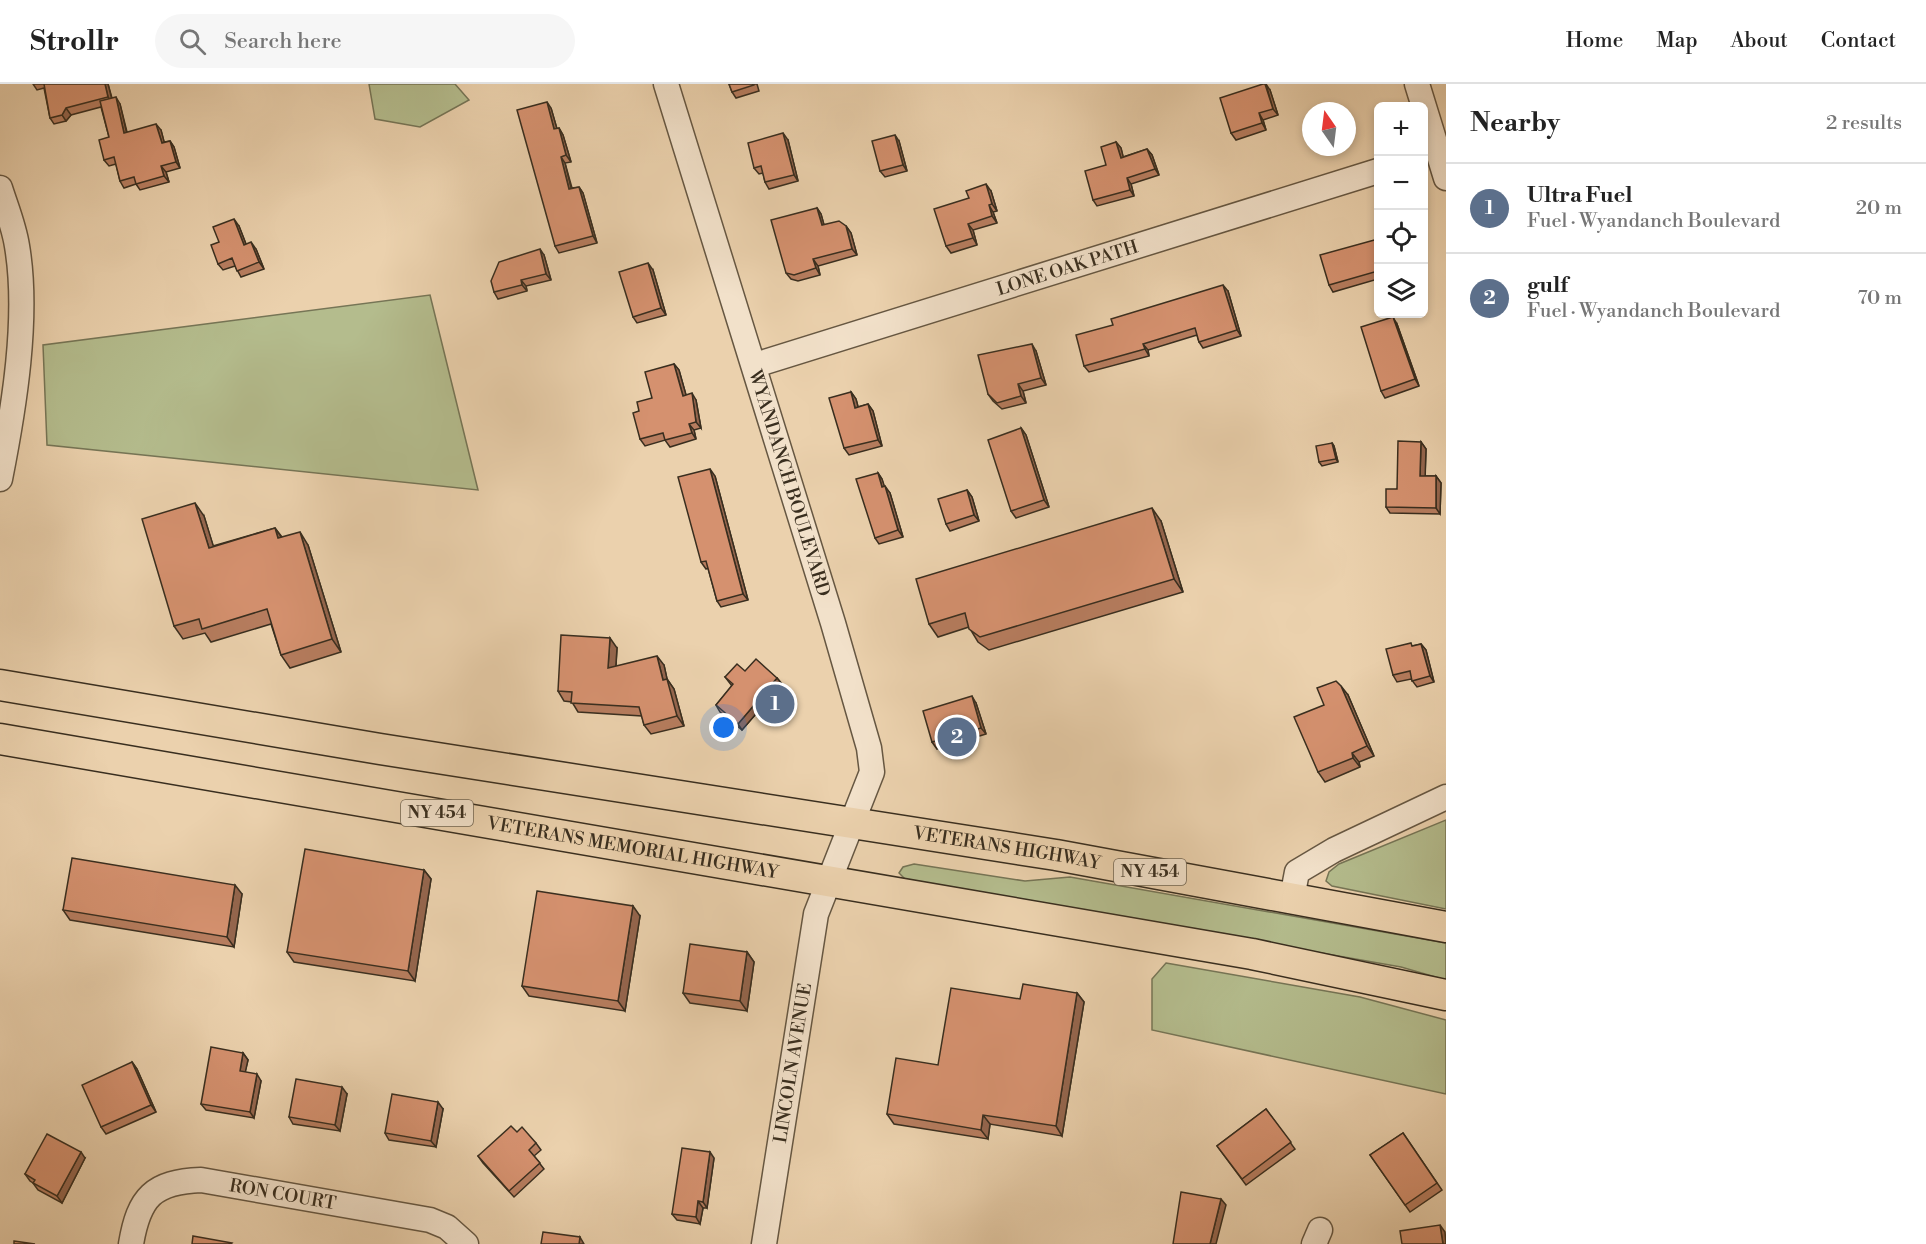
<!DOCTYPE html>
<meta charset="utf-8">
<style>
body{margin:0;font-family:"Libre Bodoni",serif;background:#f6f6f6;color:#222}
.controls{position:absolute;right:18px;top:18px;display:grid;overflow:hidden;border-radius:9px;box-shadow:0 3px 9px #0003}
.controls button{width:54px;height:54px;display:grid;place-items:center;padding:0;border:0;border-bottom:2px solid #e0e0e0;background:#fff;color:#222;font:30px sans-serif}
.compass{position:absolute;left:1302px;top:18px;width:54px;height:54px;border-radius:50%;background:#fff;box-shadow:0 3px 9px #0003;rotate:346deg}
.you{position:absolute;left:724px;top:644px;width:21px;height:21px;margin:-15px;border:4px solid #fff;border-radius:50%;background:#1a73e8;box-shadow:0 0 0 9px #1a73e833}
.badge{display:grid;place-items:center;width:39px;height:39px;border-radius:50%;background:#0b8043;color:#fff;font-size:20px;font-weight:700}
.pin{position:absolute;translate:-50% -50%;border:3px solid #fff;box-shadow:0 2px 6px #0006}
.list{margin:0;padding:0;list-style:none}
h2{display:flex;justify-content:space-between;align-items:center;height:78px;margin:0;padding:0 24px;font-size:26px}
h2 small{font-size:20px;font-weight:400;color:#767676}
.list li{display:grid;grid-template-columns:39px 1fr auto;gap:18px;align-items:center;box-sizing:border-box;height:90px;padding:0 24px;border-top:2px solid #e0e0e0}
.list b{display:block;font-size:22px;white-space:nowrap}
.list p{margin:0;font-size:20px;white-space:nowrap;color:#767676}
.list em{font-size:20px;font-style:normal;color:#767676}
.icon{flex:none;width:33px;height:33px;fill:none;stroke:currentColor;stroke-width:2;stroke-linecap:round;stroke-linejoin:round}
.map{position:relative;flex:none;width:1446px;height:1160px;overflow:hidden}
header{display:flex;align-items:center;gap:36px;box-sizing:border-box;height:84px;padding:0 30px;background:#fff;border-bottom:2px solid #e0e0e0}
header strong{font-size:28px}
nav{display:flex;gap:33px;margin-inline-start:auto;font-size:21px}
.search{width:420px;height:54px;background:#f6f6f6;display:flex;align-items:center;gap:15px;box-sizing:border-box;padding:0 21px;border-radius:33px;color:#767676;font-size:22px}
main{display:flex}
aside{flex:1;background:#fff}
.map>svg:first-child{display:block}
.green{fill:#b4bc8d;stroke:#767556;stroke-width:1.5}
.lines{fill:none;stroke-linecap:round;stroke-linejoin:round}
.minor-casing{stroke:#665742;stroke-width:27}
.major-casing{stroke:#392e1f;stroke-width:33}
.minor{stroke:#f2e1ca;stroke-width:24}
.major{stroke:#ebd1ad;stroke-width:30}
.wall{fill:#b77d5f;stroke:#392e1f;stroke-width:1.5}
.shaded-wall{fill:#95664e;stroke:#392e1f;stroke-width:1.5}
.building{fill:#d5916f;stroke:#392e1f;stroke-width:1.5}
.labels{text-anchor:middle;dominant-baseline:central;stroke-width:6;stroke-linejoin:round;paint-order:stroke}
.shield{fill:#f2e1ca;stroke:#706452;stroke-width:1.5}
.shield-label{font-size:16px;font-weight:bold;fill:#392e1f}
.street-label{font-size:18px;fill:#392e1f;stroke:#f2e1ca}
</style>
<header>
<strong>Strollr</strong>
<div class="search"><svg class="icon" aria-label="search" viewBox="0 0 24 24"><circle cx="10" cy="10" r="6"/><path d="M15 15l6 6"/></svg>Search here</div>
<nav><a>Home</a><a>Map</a><a>About</a><a>Contact</a></nav>
</header>
<main>
<div class="map">
<svg width="1446" height="1160" viewBox="0 0 1446 1160">
<rect width="100%" height="100%" fill="#ebd1ad"/>
<filter id="stains"><feTurbulence type="fractalNoise" baseFrequency=".00333" numOctaves="4"/><feColorMatrix values="0 0 0 0 .2 0 0 0 0 .09 0 0 0 0 .02 0 0 0 .5 -.17"/></filter>
<radialGradient id="worn" r=".72"><stop offset=".6" stop-color="#630" stop-opacity="0"/><stop offset="1" stop-color="#630" stop-opacity=".3"/></radialGradient>
<g class="green">
<path d="M369 0H455L469 16 420 43 375 35Z"/>
<path d="M430 211 478 406 47 361 43 261Z"/>
<path d="M1446 736V825L1332 802 1326 797 1329 788 1339 780Z"/>
<path d="M914 780 1025 797 1070 793 1446 859V896L1401 883 906 796 899 789 903 783Z"/>
<path d="M1166 879 1360 913 1446 936V1010L1152 946V895Z"/>
</g>
<g class="lines">
<defs>
<g id="minor">
<path id="s1" d="M666 0 833 539 869 664 872 688 816 830 764 1160"/>
<path d="M1417 0 1446 94"/>
<path d="M0 104C6 123 14 142 17 162 29 233 14 324 0 395"/>
<path id="s2" d="M755 281 1378 87"/>
<path d="M1292 814 1297 788 1334 766 1446 713"/>
<path id="s3" d="M131 1160C139 1113 153 1098 201 1096L430 1136 447 1143 466 1160"/>
<path d="M1314 1160 1320 1146"/>
</g>
<g id="major">
<path id="s4" d="M0 601 380 665 1056 771 1446 843"/>
<path id="s5" d="M0 655 1252 870 1446 911"/>
</g>
</defs>
<use href="#minor" class="minor-casing"/>
<use href="#major" class="major-casing"/>
<use href="#minor" class="minor"/>
<use href="#major" class="major"/>
</g>
<g class="wall">
<path d="M33 0H108L112 14 120 20 127 48 161 46 164 58 170 57 174 63 180 84 166 88 169 98 140 106 136 100 124 104 120 97 116 80 109 82 104 76 109 53 101 23 71 31 66 37 54 40 50 34 44 4 37 6Z"/>
<path d="M729 0H757L759 7 736 14 732 8Z"/>
<path d="M1270 6 1278 31 1263 36 1266 46 1236 56 1231 49Z"/>
<path d="M551 24 557 45 559 44 563 51 571 78 565 79 572 104 579 103 583 109 597 159 559 169 555 162Z"/>
<path d="M788 56 798 97 769 105 765 98 763 89 759 90 754 84Z"/>
<path d="M899 57 907 87 885 93 880 87Z"/>
<path d="M1116 58 1121 64 1123 73 1147 65 1152 71 1159 91 1131 100 1134 112 1097 122 1093 116 1106 81Z"/>
<path d="M991 107 997 127 993 128 997 139 973 146 977 161 951 169 946 162Z"/>
<path d="M817 124 821 130 824 141 846 142 851 149 857 171 818 182 820 191 798 197 791 195 786 189Z"/>
<path d="M239 142 246 160 256 165 264 185 241 193 235 182 223 186 218 180 219 158Z"/>
<path d="M1378 155V195L1333 208 1329 201Z"/>
<path d="M544 171 551 196 526 202 527 207 498 215 494 208Z"/>
<path d="M653 186 666 231 637 239 633 233Z"/>
<path d="M1228 207 1241 252 1203 264 1199 258 1197 251 1148 266 1149 272 1089 288 1084 282Z"/>
<path d="M1397 240 1419 302 1385 314 1381 307Z"/>
<path d="M1036 267 1046 301 1023 307 1026 319 1002 325 993 317 988 310Z"/>
<path d="M674 280 679 286 686 311 696 316 701 344 694 346 696 355 670 363 665 356 645 362 640 355 639 327 652 314Z"/>
<path d="M851 308 856 315 858 323 868 320 873 327 882 362 849 371 844 364Z"/>
<path d="M1021 344 1026 351 1049 423 1016 434 1011 427Z"/>
<path d="M1421 358 1426 365 1425 392H1436L1441 399 1440 430 1390 429 1386 423 1397 405Z"/>
<path d="M1332 359 1334 362 1338 378 1322 382 1319 378Z"/>
<path d="M878 389 882 395 884 403 890 409 903 453 879 460 875 454Z"/>
<path d="M715 392 748 516 721 523 717 517 708 484 706 485 701 478Z"/>
<path d="M967 406 972 413 979 437 950 447 946 440Z"/>
<path d="M204 432 213 462 275 444 282 453 308 461 341 568 290 584 281 571 271 540 211 558 205 549 183 555 174 542Z"/>
<path d="M1161 437 1183 508 989 566 978 558 969 543 938 553 929 540Z"/>
<path d="M1421 560 1426 566 1434 598 1417 603 1411 595 1397 598 1393 591 1413 562Z"/>
<path d="M617 564 616 582 664 581 667 595 674 605 684 642 651 650 644 641 642 632 578 628 572 618 564 617 558 607Z"/>
<path d="M745 587 777 594 782 600 742 646 720 628 716 621 732 602 725 593Z"/>
<path d="M1348 611 1374 672 1359 678 1360 683 1325 698 1318 688Z"/>
<path d="M976 619 986 650 937 665 932 658Z"/>
<path d="M424 786 431 795 415 897 294 878 287 868Z"/>
<path d="M242 810 234 863 70 836 63 826Z"/>
<path d="M640 832 625 927 529 912 522 902Z"/>
<path d="M747 868 754 878 747 927 690 919 683 909Z"/>
<path d="M1077 909 1084 918 1062 1052 990 1040 988 1055 894 1040 887 1030 938 981 1020 915Z"/>
<path d="M243 969 248 976 245 988 261 997 254 1034 206 1026 201 1020Z"/>
<path d="M132 978 137 985 156 1028 106 1050 101 1043Z"/>
<path d="M347 1010 340 1047 293 1040 289 1033Z"/>
<path d="M443 1025 436 1063 389 1056 385 1049Z"/>
<path d="M1266 1025 1295 1065 1246 1101 1217 1062Z"/>
<path d="M517 1048 536 1059 541 1066 534 1072 544 1085 514 1113 483 1079 478 1072Z"/>
<path d="M1403 1049 1442 1106 1410 1128 1370 1071Z"/>
<path d="M85 1074 62 1119 38 1106 33 1099 30 1097 25 1090Z"/>
<path d="M714 1074 707 1124H703L700 1140 677 1136 672 1130Z"/>
</g>
<g class="shaded-wall">
<path d="M105 0H108L113 20 108 13Z"/>
<path d="M1266 0 1270 6 1278 31 1273 25Z"/>
<path d="M116 13 120 20 128 55 124 49Z"/>
<path d="M547 18 551 24 559 52 554 45Z"/>
<path d="M66 24 71 31 66 37 62 31Z"/>
<path d="M1259 29 1263 36 1266 46 1262 39Z"/>
<path d="M156 40 161 46 166 65 162 59Z"/>
<path d="M559 44 563 51 571 78 566 71Z"/>
<path d="M783 49 788 56 798 97 794 91Z"/>
<path d="M895 51 899 57 907 87 903 81Z"/>
<path d="M170 57 174 63 180 84 176 78Z"/>
<path d="M1116 58 1121 64 1125 80 1121 74Z"/>
<path d="M1147 65 1152 71 1159 91 1155 85Z"/>
<path d="M561 73 565 79 573 112 569 105Z"/>
<path d="M161 82 166 88 169 98 164 92Z"/>
<path d="M1127 94 1131 100 1134 112 1130 106Z"/>
<path d="M986 100 991 107 997 127 992 120Z"/>
<path d="M579 103 583 109 597 159 593 152Z"/>
<path d="M989 121 993 128 997 139 992 132Z"/>
<path d="M817 124 821 130 826 148 822 141Z"/>
<path d="M234 135 239 142 249 168 244 161Z"/>
<path d="M968 140 973 146 977 161 973 154Z"/>
<path d="M846 142 851 149 857 171 852 165Z"/>
<path d="M251 158 256 165 264 185 259 178Z"/>
<path d="M540 165 544 171 551 196 546 190Z"/>
<path d="M813 175 818 182 820 191 816 184Z"/>
<path d="M648 179 653 186 666 231 661 224Z"/>
<path d="M521 196 526 202 527 207 522 201Z"/>
<path d="M1223 201 1228 207 1241 252 1237 246Z"/>
<path d="M1393 233 1397 240 1419 302 1415 295Z"/>
<path d="M1032 260 1036 267 1046 301 1041 294Z"/>
<path d="M1143 260 1148 266 1149 272 1145 265Z"/>
<path d="M674 280 679 286 688 318 683 312Z"/>
<path d="M1018 300 1023 307 1026 319 1021 312Z"/>
<path d="M851 308 856 315 860 330 855 324Z"/>
<path d="M692 309 696 316 701 344 696 338Z"/>
<path d="M868 320 873 327 882 362 878 356Z"/>
<path d="M689 340 694 346 696 355 692 349Z"/>
<path d="M1021 344 1026 351 1049 423 1044 416Z"/>
<path d="M1421 358 1426 365 1425 398 1420 392Z"/>
<path d="M1332 359 1334 362 1338 378 1336 375Z"/>
<path d="M710 385 715 392 748 516 743 510Z"/>
<path d="M878 389 882 395 887 410 882 403Z"/>
<path d="M1436 392 1441 399 1440 430 1436 424Z"/>
<path d="M885 402 890 409 903 453 898 446Z"/>
<path d="M967 406 972 413 979 437 974 431Z"/>
<path d="M195 419 204 432 218 477 209 464Z"/>
<path d="M1152 424 1161 437 1183 508 1174 495Z"/>
<path d="M275 444 284 457 278 454Z"/>
<path d="M300 448 308 461 341 568 332 555Z"/>
<path d="M610 554 617 564 615 594 608 584Z"/>
<path d="M1421 560 1426 566 1434 598 1430 592Z"/>
<path d="M657 572 664 581 667 595 674 605 684 642 677 632 663 596Z"/>
<path d="M777 594 782 600 742 646 738 640Z"/>
<path d="M1341 602 1348 611 1374 672 1367 662Z"/>
<path d="M972 612 976 619 986 650 981 644Z"/>
<path d="M1352 669 1359 678 1360 683 1353 674Z"/>
<path d="M424 786 431 795 415 897 408 887Z"/>
<path d="M235 801 242 810 234 863 227 853Z"/>
<path d="M633 822 640 832 625 927 618 917Z"/>
<path d="M747 868 754 878 747 927 740 917Z"/>
<path d="M1077 909 1084 918 1062 1052 1056 1042Z"/>
<path d="M243 969 248 976 244 994 240 987Z"/>
<path d="M132 978 137 985 156 1028 151 1021Z"/>
<path d="M257 990 261 997 254 1034 250 1028Z"/>
<path d="M342 1003 347 1010 340 1047 335 1041Z"/>
<path d="M438 1018 443 1025 436 1063 431 1057Z"/>
<path d="M983 1031 990 1040 988 1055 981 1046Z"/>
<path d="M81 1068 85 1074 62 1119 57 1112Z"/>
<path d="M710 1068 714 1074 707 1124 703 1118Z"/>
<path d="M1221 1115 1226 1121 1216 1160H1210Z"/>
<path d="M698 1117 703 1124 700 1140 696 1133Z"/>
<path d="M1440 1141 1445 1148 1446 1160H1443Z"/>
<path d="M580 1153 584 1160H579Z"/>
</g>
<g class="building">
<path d="M44 0H105L108 13 66 24 62 31 50 34Z"/>
<path d="M729 0H754V1L732 8Z"/>
<path d="M1263 0H1265L1273 25 1259 29 1262 39 1231 49 1220 14Z"/>
<path d="M116 13 124 49 156 40 162 59 170 57 176 78 161 82 164 92 136 100 134 93 120 97 114 73 104 76 99 56 109 53 100 17Z"/>
<path d="M547 18 554 45 559 44 566 71 561 73 569 105 579 103 593 152 555 162 517 26Z"/>
<path d="M783 49 794 91 765 98 761 82 754 84 748 59Z"/>
<path d="M895 51 903 81 880 87 872 57Z"/>
<path d="M1116 58 1121 74 1147 65 1155 85 1127 94 1130 106 1093 116 1085 87 1106 81 1101 63Z"/>
<path d="M986 100 992 120 989 121 992 132 968 140 973 154 946 162 934 125 969 114 966 107Z"/>
<path d="M817 124 822 141 839 137 846 142 852 165 813 175 816 184 794 191 786 189 771 136Z"/>
<path d="M234 135 244 161 251 158 259 178 237 187 232 174 218 180 211 161 219 158 213 143Z"/>
<path d="M1378 155V187L1329 201 1320 171Z"/>
<path d="M540 165 546 190 521 196 522 201 494 208 491 197 499 178Z"/>
<path d="M648 179 661 224 633 233 619 188Z"/>
<path d="M1223 201 1237 246 1199 258 1195 244 1143 260 1145 265 1084 282 1076 251 1113 241 1111 235Z"/>
<path d="M1393 233 1415 295 1381 307 1361 243Z"/>
<path d="M1032 260 1041 294 1018 300 1021 312 997 319 988 310 978 271Z"/>
<path d="M674 280 683 312 692 309 696 338 689 340 692 349 665 356 663 349 640 355 633 329 639 327 637 318 652 314 645 288Z"/>
<path d="M851 308 855 324 868 320 878 356 844 364 829 314Z"/>
<path d="M1021 344 1044 416 1011 427 988 356Z"/>
<path d="M1398 357 1421 358 1420 392H1436V424L1386 423V405H1397Z"/>
<path d="M1332 359 1336 375 1319 378 1316 362Z"/>
<path d="M710 385 743 510 717 517 706 477 701 478 678 393Z"/>
<path d="M878 389 882 403 885 402 898 446 875 454 856 395Z"/>
<path d="M967 406 974 431 946 440 938 415Z"/>
<path d="M195 419 209 464 275 444 278 454 300 448 332 555 281 571 267 525 202 545 199 535 174 542 142 435Z"/>
<path d="M1152 424 1174 495 980 553 969 545 965 529 929 540 916 495Z"/>
<path d="M561 551 610 554 608 584 657 572 663 596 667 595 677 632 644 641 639 623 571 619 572 608 558 607Z"/>
<path d="M1411 559 1412 562 1421 560 1430 592 1412 597 1410 587 1393 591 1386 565Z"/>
<path d="M756 575 777 594 738 640 716 621 733 600 725 593 737 580 745 587Z"/>
<path d="M1336 597 1341 602 1367 662 1352 669 1353 674 1318 688 1294 633 1324 621 1317 604Z"/>
<path d="M972 612 981 644 932 658 923 627Z"/>
<path d="M305 765 424 786 408 887 287 868Z"/>
<path d="M72 774 235 801 227 853 63 826Z"/>
<path d="M537 807 633 822 618 917 522 902Z"/>
<path d="M690 860 747 868 740 917 683 909Z"/>
<path d="M1023 900 1077 909 1056 1042 983 1031 981 1046 887 1030 896 974 938 981 951 904 1020 915Z"/>
<path d="M211 963 243 969 240 987 257 990 250 1028 201 1020Z"/>
<path d="M132 978 151 1021 101 1043 82 1001Z"/>
<path d="M296 995 342 1003 335 1041 289 1033Z"/>
<path d="M392 1010 438 1018 431 1057 385 1049Z"/>
<path d="M1266 1025 1291 1058 1242 1095 1217 1062Z"/>
<path d="M511 1042 517 1048 522 1043 536 1059 529 1066 540 1079 509 1107 478 1072Z"/>
<path d="M1403 1049 1437 1099 1405 1121 1370 1071Z"/>
<path d="M47 1050 81 1068 57 1112 33 1099 35 1096 25 1090Z"/>
<path d="M682 1064 710 1068 703 1118 698 1117 696 1133 672 1130Z"/>
<path d="M1181 1108 1221 1115 1210 1160H1173Z"/>
<path d="M1440 1141 1443 1160H1402L1400 1147Z"/>
<path d="M543 1148 580 1153 579 1160H541Z"/>
<path d="M193 1152 232 1159 231 1160H192Z"/>
<path d="M14 1157 35 1160H14Z"/>
</g>
<g class="labels">
<g class="shield">
<rect x="401" y="716" width="72" height="26" rx="4.5"/>
<rect x="1114" y="775" width="72" height="26" rx="4.5"/>
</g>
<g class="shield-label">
<text x="437" y="729">NY 454</text>
<text x="1150" y="788">NY 454</text>
</g>
<g class="street-label">
<text stroke="none"><textPath href="#s2" startOffset="327">LONE OAK PATH</textPath></text>
<text stroke="none"><textPath href="#s1" startOffset="418">WYANDANCH BOULEVARD</textPath></text>
<text stroke="none"><textPath href="#s5" startOffset="642">VETERANS MEMORIAL HIGHWAY</textPath></text>
<text stroke="none"><textPath href="#s4" startOffset="1020">VETERANS HIGHWAY</textPath></text>
<text transform="translate(793 979) rotate(-81)">LINCOLN AVENUE</text>
<text stroke="none"><textPath href="#s3" startOffset="190">RON COURT</textPath></text>
</g>
</g>
<rect width="100%" height="100%" filter="url(#stains)"/>
<rect width="100%" height="100%" fill="url(#worn)"/>
</svg>
<div class="controls">
<button>+</button>
<button>−</button>
<button><svg class="icon" aria-label="locate" viewBox="0 0 24 24"><circle cx="12" cy="12" r="6"/><path d="M12 2v4M12 18v4M2 12h4M18 12h4"/></svg></button>
<button><svg class="icon" aria-label="layers" viewBox="0 0 24 24"><path d="M12 4l9 5-9 5-9-5zM3 14l9 5 9-5"/></svg></button>
</div>
<svg class="compass" viewBox="-18 -18 36 36"><path d="M0-13l5 13h-10z" fill="#e53935"/><path d="M0 13l5-13h-10z" fill="#767676"/></svg>
<div class="you"></div>
<div class="pin badge" style="left:775px;top:620px;background:#5c6f8a">1</div>
<div class="pin badge" style="left:957px;top:653px;background:#5c6f8a">2</div>
</div>
<aside>
<h2>Nearby<small>2 results</small></h2>
<ul class="list">
<li><span class="badge" style="background:#5c6f8a">1</span><div><b>Ultra Fuel</b><p>Fuel · Wyandanch Boulevard</p></div><em>20 m</em></li>
<li><span class="badge" style="background:#5c6f8a">2</span><div><b>gulf</b><p>Fuel · Wyandanch Boulevard</p></div><em>70 m</em></li>
</ul>
</aside>
</main>
